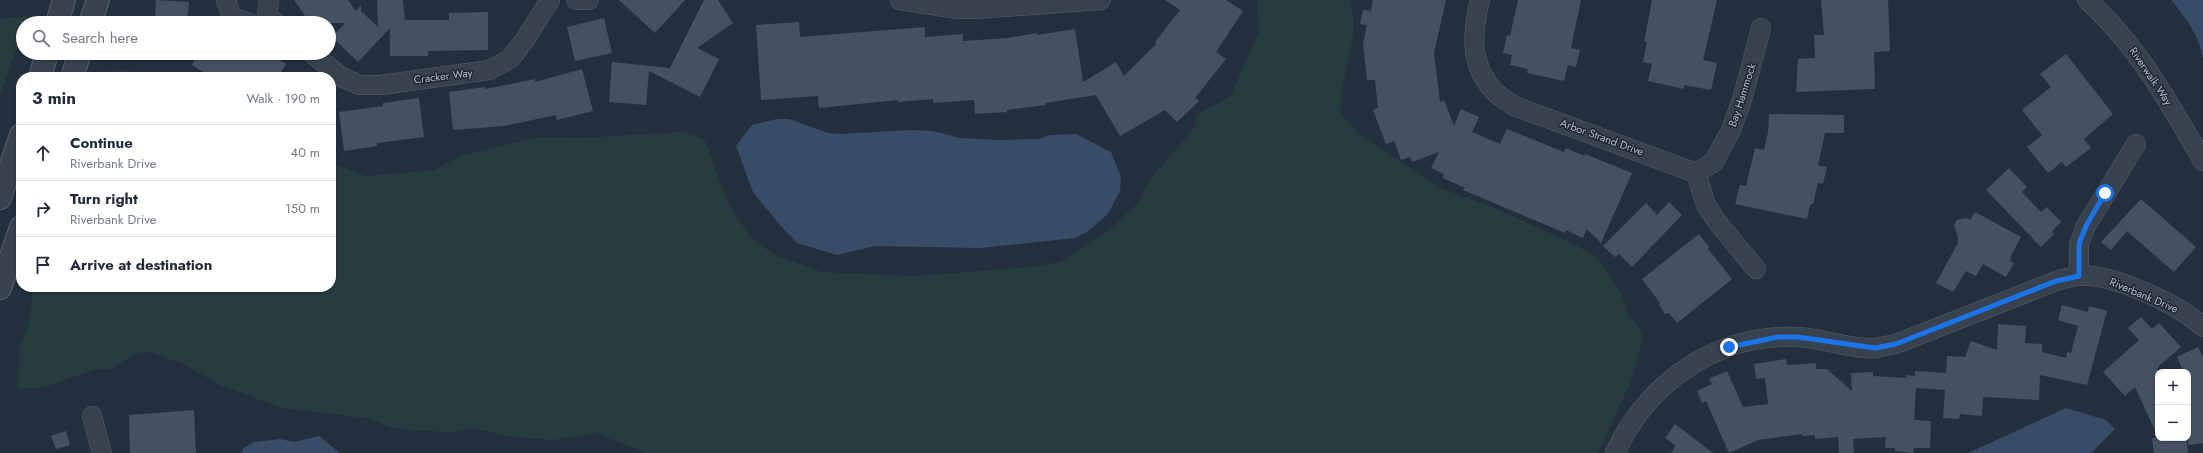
<!DOCTYPE html>
<meta charset="utf-8">
<style>
body{margin:0;font-family:Jost,sans-serif;background:#f6f6f7;color:#1f2937}
.controls{position:absolute;right:12px;bottom:12px;display:grid;overflow:hidden;border-radius:8px;box-shadow:0 1px 3px #0004}
.controls button{width:36px;height:36px;display:grid;place-items:center;padding:0;border:0;border-bottom:1px solid #e0e1e3;background:#fff;color:#1f2937;font:20px sans-serif}
.stop{position:absolute;width:12px;height:12px;margin:-9px;border:3px solid #1a73e8;border-radius:50%;background:#fff}
.stop.end{background:#1a73e8;border-color:#fff;box-shadow:0 1px 4px #0008}
.list{margin:0;padding:0;list-style:none}
h2{display:flex;justify-content:space-between;align-items:center;height:52px;margin:0;padding:0 16px;font-size:17px}
h2 small{font-size:13px;font-weight:400;color:#747a83}
.list li{display:grid;grid-template-columns:26px 1fr auto;gap:12px;align-items:center;box-sizing:border-box;height:56px;padding:0 16px;border-top:1px solid #e0e1e3}
.list b{display:block;font-size:15px;white-space:nowrap}
.list p{margin:0;font-size:13px;white-space:nowrap;color:#747a83}
.list em{font-size:13px;font-style:normal;color:#747a83}
.icon{flex:none;width:22px;height:22px;fill:none;stroke:currentColor;stroke-width:2;stroke-linecap:round;stroke-linejoin:round}
.map{position:relative;flex:none;width:2203px;height:453px;overflow:hidden}
.search{position:absolute;background:#fff;box-shadow:0 1px 3px #0004;left:16px;top:16px;width:320px;height:44px;display:flex;align-items:center;gap:10px;box-sizing:border-box;padding:0 14px;border-radius:22px;color:#747a83;font-size:15px}
.panel{position:absolute;background:#fff;box-shadow:0 1px 3px #0004;left:16px;top:72px;width:320px;height:220px;border-radius:16px}
.map>svg:first-child{display:block}
.green{fill:#263c3f}
.water{fill:#394c67}
.building{fill:#455162}
.lines{fill:none;stroke-linecap:round;stroke-linejoin:round}
.minor-casing{stroke:#565f6c;stroke-width:20}
.tertiary-casing{stroke:#565f6c;stroke-width:24}
.minor{stroke:#38414e;stroke-width:19}
.tertiary{stroke:#38414e;stroke-width:22}
.route{stroke:#1a73e8;stroke-width:5}
.labels{text-anchor:middle;dominant-baseline:central;stroke-width:3;stroke-linejoin:round;paint-order:stroke}
.street-label{font-size:11px;fill:#b4bcc9;stroke:#1d2633}
</style>
<div class="map">
<svg width="2203" height="453" viewBox="0 0 2203 453">
<rect width="100%" height="100%" fill="#242f3e"/>
<g class="green">
<path d="M1257 0H1350C1359 32 1348 54 1343 86 1341 95 1342 105 1341 114L1359 134 1440 188 1490 206 1574 244 1597 258 1621 292 1629 317 1639 326 1643 339 1631 381 1598 453H647L595 433 553 440 512 437 471 428 458 432 417 431 390 427 366 418 283 408 219 385 184 364 150 352 134 355 110 369H96L45 387 17 389 20 348 29 323 34 287H331V163L366 176 435 170 459 156 539 137 580 138 680 132 693 134 705 141 729 205 751 238 773 254 822 272 913 276 1030 267 1060 262 1115 225 1136 205 1151 178 1194 128 1196 115 1230 97 1258 34Z"/>
<path d="M28 16 26 23H23V30L0 96V19Z"/>
<path d="M108 70 135 71 152 77H97Z"/>
</g>
<g class="water">
<path d="M2171 0H2203V58C2199 36 2186 17 2171 0Z"/>
<path d="M777 119H789L828 133 842 134 907 130 933 131 960 138 999 140 1039 139 1050 135 1076 134 1111 152 1121 177 1120 191 1108 214 1087 232 1075 238 981 248 875 246 837 255 797 243 779 224 753 192 736 146 752 125Z"/>
<path d="M2066 408 2106 420 2115 429 2091 453H1968Z"/>
<path d="M319 436 340 453H241L244 448 254 442 280 439 294 442Z"/>
</g>
<g class="building">
<path d="M156 0 189 2 187 23H155Z"/>
<path d="M294 0H348L356 11 361 5V11L378 27 377 0H403L405 20H449V13L488 12V50L428 51V56H390V28L358 62 332 37 345 23H310Z"/>
<path d="M619 0H685L655 33Z"/>
<path d="M704 0H718L733 23 697 48 719 59 700 97 649 71 646 105 609 102 612 62 670 68Z"/>
<path d="M1165 0H1226L1243 11 1216 52 1226 59 1195 98 1199 101 1177 122 1165 110 1120 136 1096 95 1045 103 1046 105 1007 110V112L975 114 974 100 933 103V99L898 102V100L819 108 818 96 761 100 756 25 799 22 800 37 925 27V37L963 34V41L1007 38 1037 33V35L1075 29 1083 82 1116 62 1124 76 1156 44 1155 42 1180 10Z"/>
<path d="M1373 0H1446L1434 53 1440 102 1444 100 1454 126 1461 109 1479 117 1472 132 1500 144 1507 129 1564 152 1566 148 1584 156 1585 154 1632 173 1601 243 1587 229 1583 238 1566 230 1565 233 1463 190 1465 188 1443 178 1444 174 1431 168 1439 152 1412 162 1410 157 1401 160 1394 141 1386 144 1373 110 1378 108 1375 80H1367L1363 44 1367 25 1360 24 1363 10 1371 11Z"/>
<path d="M1518 0H1581L1571 48 1580 50 1576 67 1568 65 1564 81 1527 73 1528 69 1510 65 1512 55 1503 53 1507 35 1510 36Z"/>
<path d="M1652 0H1717L1703 60 1717 63 1711 90 1684 85V89L1648 81 1652 64 1643 62 1647 42H1644Z"/>
<path d="M1821 0H1888L1890 51 1874 52 1875 89 1796 92 1798 59 1815 58 1814 35H1824Z"/>
<path d="M604 18 612 53 575 61 567 27Z"/>
<path d="M199 53H268L286 64 278 77H211L192 65Z"/>
<path d="M2066 54 2113 114 2084 139 2091 148 2066 167 2062 162 2048 173 2027 147 2042 135 2022 110 2051 87 2040 74Z"/>
<path d="M582 69 593 111 557 120 556 115 504 126 453 130 449 92 485 87 486 89 535 79V82Z"/>
<path d="M419 98 424 137 377 143V146L344 151 339 112 383 106V103Z"/>
<path d="M1769 114 1844 115V133H1825L1818 165 1827 167 1823 184 1818 183 1813 204 1810 205 1807 219 1735 204 1740 185 1746 186 1755 148 1764 150 1768 132Z"/>
<path d="M2009 168 2027 187 2022 192 2041 212 2047 207 2061 222 2052 231 2054 234 2041 247 1986 190Z"/>
<path d="M2141 199 2196 247 2174 272 2127 231 2111 250 2101 242Z"/>
<path d="M1669 202 1682 215 1632 267 1619 254 1615 257 1603 246 1646 203 1657 215Z"/>
<path d="M1975 212 2021 237 2011 256 2010 261 2014 263 2006 277 1983 264 1976 276 1966 271 1953 292 1936 283 1958 243V237L1954 225 1957 220 1966 218 1970 220Z"/>
<path d="M1699 234 1709 247 1708 249 1732 279 1677 323 1669 313 1665 314 1659 305 1660 303 1642 279Z"/>
<path d="M2062 305 2088 312 2089 306 2107 311 2087 385 2040 375 2039 400 1983 397 1982 416 1960 414 1959 419 1943 418 1945 390 1916 388 1914 420 1931 421 1930 448H1914L1913 453 1895 451V448H1885L1886 437 1853 439 1854 453H1839L1838 437 1815 439V435L1802 436 1801 434 1758 440 1729 453 1706 401 1702 403 1697 391 1712 384 1709 379 1727 371 1743 407 1768 404 1765 378 1756 379 1754 364 1786 359 1787 365 1816 363V369H1827L1852 391 1851 373 1873 372V376L1906 378V375L1915 376V371L1946 373 1947 356 1965 357 1971 341 1997 350 1998 324 2026 326 2025 343 2042 344V352L2066 358 2067 352 2071 353 2078 326 2058 320Z"/>
<path d="M2141 317 2152 329 2159 323 2181 347 2158 367V437L2135 387 2125 396 2103 372 2139 340 2128 328Z"/>
<path d="M2198 347 2203 357V443L2188 445V372H2184L2177 357Z"/>
<path d="M194 410 196 453H130L129 415Z"/>
<path d="M1675 424 1713 453H1671L1676 446 1665 438Z"/>
<path d="M66 431 70 445 56 449 51 436Z"/>
<path d="M2152 438H2186L2188 453H2154Z"/>
</g>
<g class="lines">
<defs>
<g id="minor">
<path d="M226 0 232 17 249 23"/>
<path d="M269 0 267 16 276 23"/>
<path d="M576 0H589"/>
<path d="M900 0 958 9H977L1101 0"/>
<path d="M1480 0C1472 33 1469 64 1494 91 1499 97 1508 101 1514 106L1696 173 1706 205 1718 223 1756 269"/>
<path d="M2087 0C2138 45 2169 103 2203 161"/>
<path d="M312 53 341 77 360 85H381L489 70 510 59 524 41 550 0"/>
<path d="M1696 173 1714 162 1731 130 1742 100 1761 28"/>
<path d="M2079 275V244L2086 226 2136 144"/>
<path d="M92 416 102 453"/>
<path d="M1615 453C1648 382 1717 333 1798 337 1823 338 1851 350 1875 348 1882 347 1890 345 1896 344L2056 281C2063 279 2072 276 2080 276 2111 273 2181 305 2203 327"/>
</g>
<g id="tertiary">
<path d="M57 23 64 0"/>
<path d="M90 23 98 0"/>
<path d="M40 77 47 53"/>
<path d="M72 77 80 53"/>
<path d="M0 198 21 135"/>
<path d="M0 288 21 227"/>
</g>
</defs>
<use href="#minor" class="minor-casing"/>
<use href="#tertiary" class="tertiary-casing"/>
<use href="#minor" class="minor"/>
<use href="#tertiary" class="tertiary"/>
</g>
<g class="lines">
<path class="route" d="M1729 347 1778 337H1798L1875 348 1896 344 2056 281 2079 276V244L2086 226 2105 193"/>
</g>
<g class="labels">
<g class="street-label">
<text transform="translate(443 76) rotate(-7)">Cracker Way</text>
<text transform="translate(2151 76) rotate(56)">Riverwalk Way</text>
<text transform="translate(1742 95) rotate(-72)">Bay Hammock</text>
<text transform="translate(1602 137) rotate(20)">Arbor Strand Drive</text>
<text transform="translate(2144 295) rotate(23)">Riverbank Drive</text>
</g>
</g>
</svg>
<div class="controls">
<button>+</button>
<button>−</button>
</div>
<div class="stop" style="left:2105px;top:193px"></div>
<div class="stop end" style="left:1729px;top:347px"></div>
<div class="search"><svg class="icon" aria-label="search" viewBox="0 0 24 24"><circle cx="10" cy="10" r="6"/><path d="M15 15l6 6"/></svg>Search here</div>
<section class="panel">
<h2>3 min<small>Walk · 190 m</small></h2>
<ul class="list">
<li><svg class="icon" aria-label="ahead" viewBox="0 0 24 24"><path d="M12 20V5M6 11l6-6 6 6"/></svg><div><b>Continue</b><p>Riverbank Drive</p></div><em>40 m</em></li>
<li><svg class="icon" aria-label="right" viewBox="0 0 24 24"><path d="M7 20v-9h11M14 6l5 5-5 5"/></svg><div><b>Turn right</b><p>Riverbank Drive</p></div><em>150 m</em></li>
<li><svg class="icon" aria-label="arrive" viewBox="0 0 24 24"><path d="M6 21V4h12l-3 4 3 4H6"/></svg><div><b>Arrive at destination</b></div></li>
</ul>
</section>
</div>
